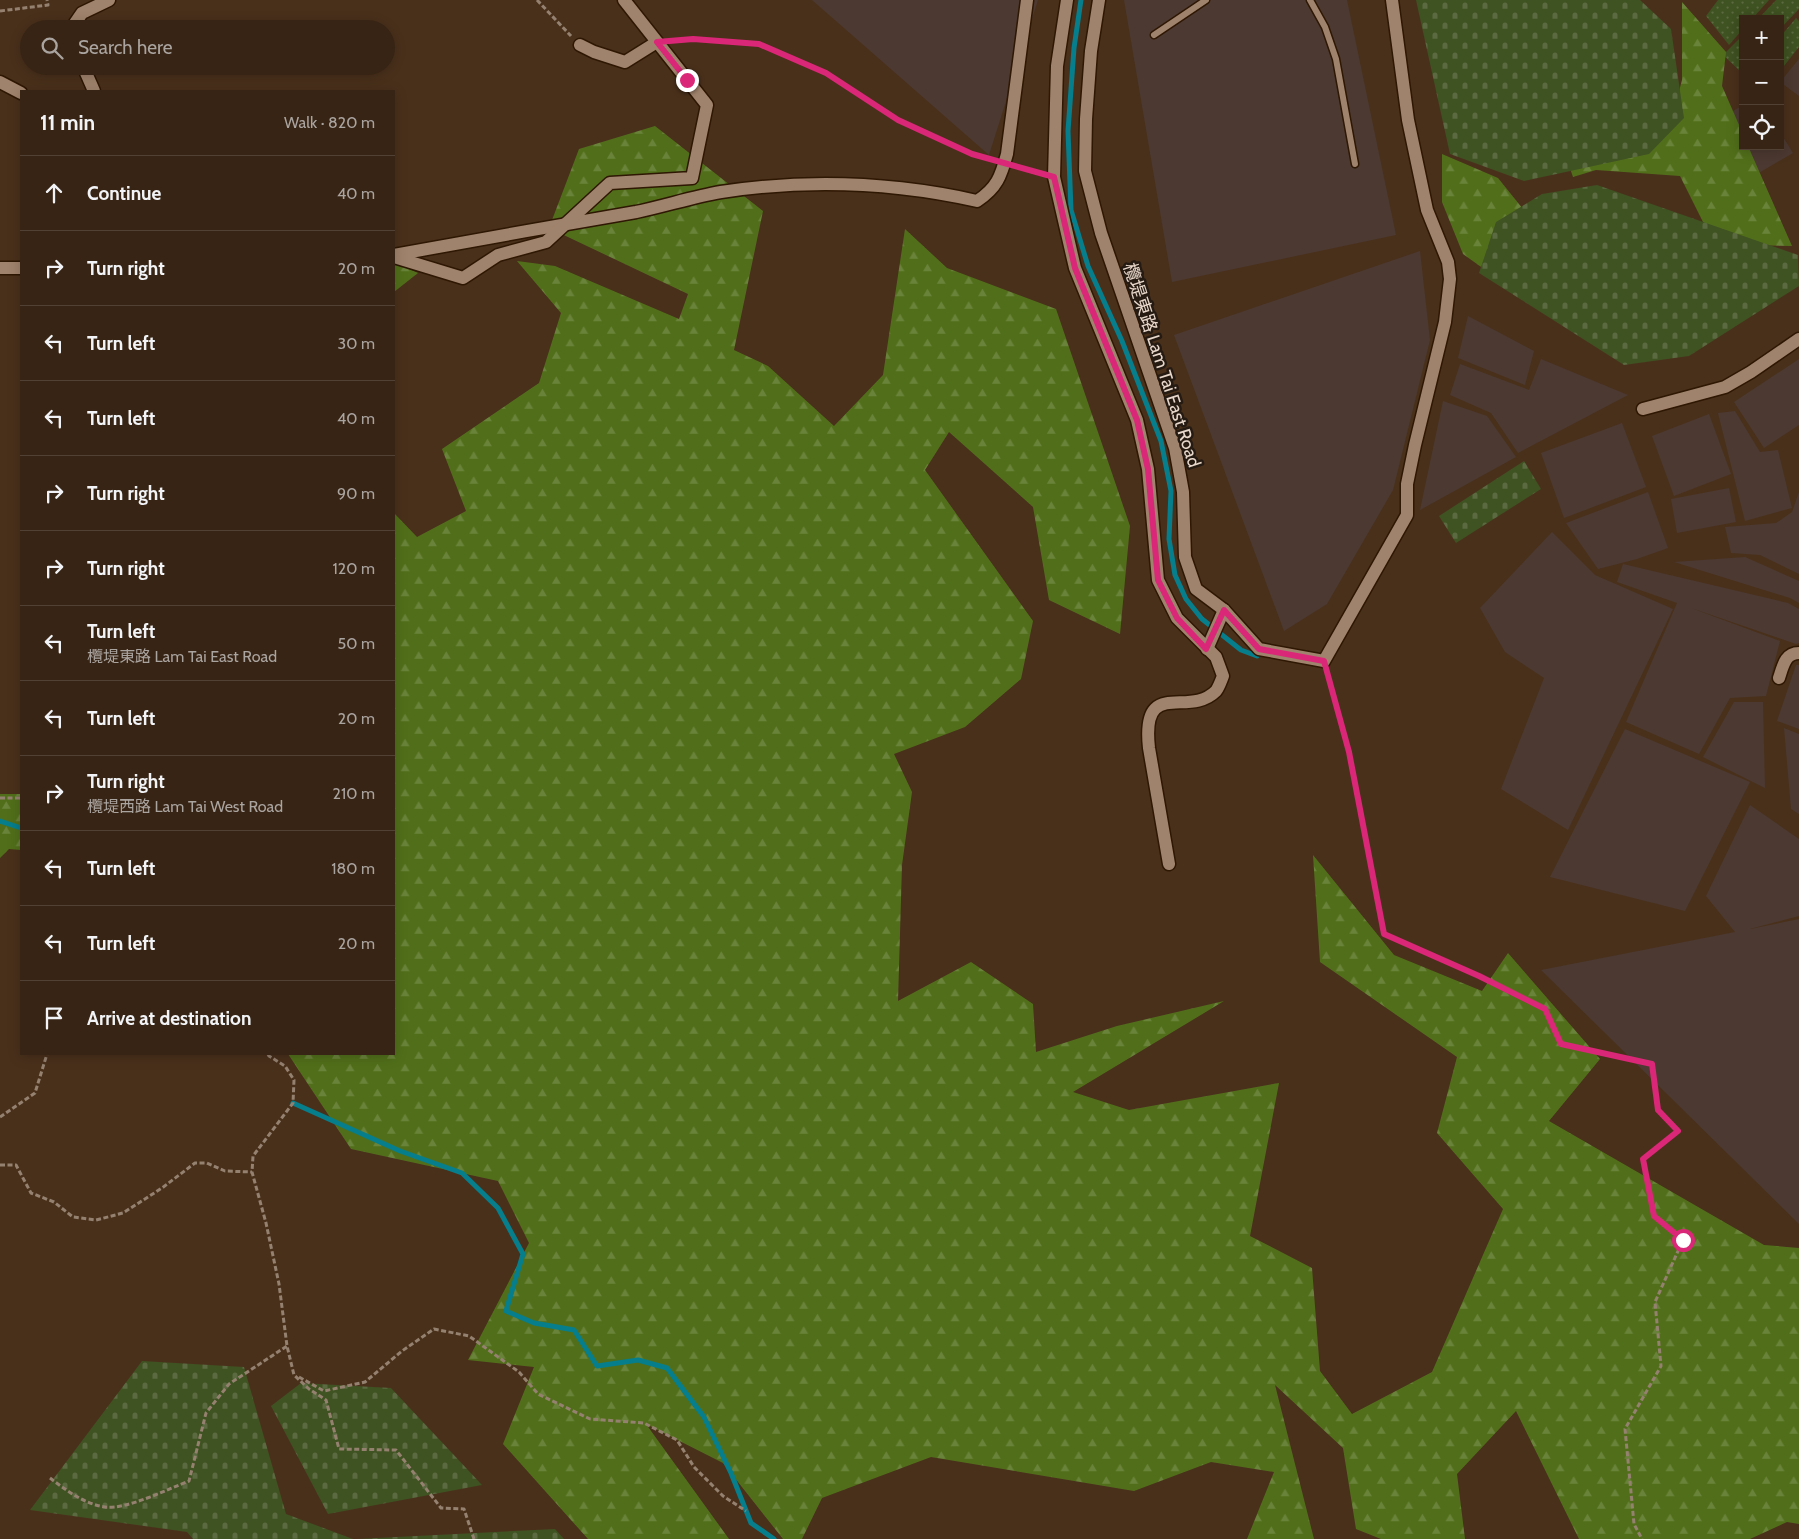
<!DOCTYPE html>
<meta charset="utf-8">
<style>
body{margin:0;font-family:Cabin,"Noto Sans TC",sans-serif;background:#3e2c1d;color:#f1f3f6}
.controls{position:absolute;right:15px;top:15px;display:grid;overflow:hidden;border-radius:0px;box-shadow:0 2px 12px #0003}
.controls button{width:45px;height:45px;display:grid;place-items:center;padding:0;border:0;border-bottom:1px solid #514134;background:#372414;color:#f1f3f6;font:25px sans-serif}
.stop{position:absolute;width:15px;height:15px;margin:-11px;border:4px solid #db2777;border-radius:50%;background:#fff}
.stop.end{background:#db2777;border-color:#fff;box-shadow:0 1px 5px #0008}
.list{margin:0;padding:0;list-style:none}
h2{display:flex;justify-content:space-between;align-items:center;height:65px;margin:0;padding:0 20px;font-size:21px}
h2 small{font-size:16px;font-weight:400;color:#aaa4a0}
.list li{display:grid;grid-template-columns:32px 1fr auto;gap:15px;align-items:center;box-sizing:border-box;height:75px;padding:0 20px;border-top:1px solid #514134}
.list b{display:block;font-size:19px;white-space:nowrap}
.list p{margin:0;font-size:16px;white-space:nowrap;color:#aaa4a0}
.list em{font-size:16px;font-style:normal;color:#aaa4a0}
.icon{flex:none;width:28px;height:28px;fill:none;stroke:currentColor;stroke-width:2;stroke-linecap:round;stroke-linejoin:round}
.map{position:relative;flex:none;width:1799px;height:1539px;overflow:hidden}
.search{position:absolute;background:#372414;box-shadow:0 2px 12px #0003;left:20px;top:20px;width:375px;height:55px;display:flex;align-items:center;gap:12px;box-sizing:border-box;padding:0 18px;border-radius:28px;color:#aaa4a0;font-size:19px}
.panel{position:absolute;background:#372414;box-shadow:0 2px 12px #0003;left:20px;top:90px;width:375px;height:965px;border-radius:0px}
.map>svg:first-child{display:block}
.industrial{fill:#4c3931}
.grass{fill:url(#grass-dots)}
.forest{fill:url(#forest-firs)}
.cemetery{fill:url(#cemetery-stones)}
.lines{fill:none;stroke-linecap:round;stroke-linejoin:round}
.stream{stroke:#067e8b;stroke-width:5}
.service-casing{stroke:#2e1703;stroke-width:9}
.minor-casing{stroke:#2e1703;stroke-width:15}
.path{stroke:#958170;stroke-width:3;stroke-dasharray:5 2.5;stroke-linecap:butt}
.service{stroke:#a0836c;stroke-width:6}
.minor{stroke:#a0836c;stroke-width:12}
.route{stroke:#db2777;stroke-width:6}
.labels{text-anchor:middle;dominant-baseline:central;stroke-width:5;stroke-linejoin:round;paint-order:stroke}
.street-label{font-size:18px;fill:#e8d8cb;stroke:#261b12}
</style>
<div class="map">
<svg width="1799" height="1539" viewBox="0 0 1799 1539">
<defs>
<pattern id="grass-dots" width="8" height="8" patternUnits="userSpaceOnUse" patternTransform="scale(1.25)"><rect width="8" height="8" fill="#3f5221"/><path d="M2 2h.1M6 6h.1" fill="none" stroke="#5b6a40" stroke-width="1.8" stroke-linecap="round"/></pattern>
<pattern id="forest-firs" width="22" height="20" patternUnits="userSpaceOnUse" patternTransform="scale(1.25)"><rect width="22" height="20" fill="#516f1a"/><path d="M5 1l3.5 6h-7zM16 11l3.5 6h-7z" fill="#6a833a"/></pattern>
<pattern id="cemetery-stones" width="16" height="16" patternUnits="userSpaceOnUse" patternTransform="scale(1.25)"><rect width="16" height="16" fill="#3f5221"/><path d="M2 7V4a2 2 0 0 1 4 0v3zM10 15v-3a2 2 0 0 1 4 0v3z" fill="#5b6a40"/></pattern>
</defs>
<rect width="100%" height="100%" fill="#49301b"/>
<g class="industrial">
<path d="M812 0H1038L989 155Z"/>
<path d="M1124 0H1347L1396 235 1172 282Z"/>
<path d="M1799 59V96L1780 82Z"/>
<path d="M1743 105V146H1780V132L1793 153 1757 174 1723 117Z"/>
<path d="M1420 251 1430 340 1393 490 1327 604 1284 631 1174 335Z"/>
<path d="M1468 316 1534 351 1525 385 1458 358Z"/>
<path d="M1541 359 1628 395 1518 453 1491 413 1450 395 1460 364 1529 390Z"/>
<path d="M1799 359V425L1764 448 1734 402Z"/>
<path d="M1443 401 1487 416 1516 457 1420 510Z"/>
<path d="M1735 411 1760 452 1778 450 1792 508 1745 521 1718 413Z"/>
<path d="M1709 414 1731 474 1674 496 1652 436Z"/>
<path d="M1622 423 1646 487 1564 518 1541 453Z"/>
<path d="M1729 488 1736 522 1677 533 1671 499Z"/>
<path d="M1648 492 1668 548 1637 559 1598 569 1566 523Z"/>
<path d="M1799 492V574L1760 555 1731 553 1725 527 1776 523 1792 512Z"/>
<path d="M1552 532 1595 575 1673 609 1568 830 1501 789 1544 678 1505 652 1480 608Z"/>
<path d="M1745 557 1799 581V603L1790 598 1674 562Z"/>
<path d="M1623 564 1788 603 1799 609V643L1796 644 1691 608 1780 641 1766 696 1730 698 1699 754 1626 722 1677 603 1617 582Z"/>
<path d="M1796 665H1799V729L1777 721Z"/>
<path d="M1734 702H1763L1765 788 1703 757Z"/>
<path d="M1784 728 1799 734V814L1791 809Z"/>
<path d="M1625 729 1750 782 1685 911 1550 877Z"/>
<path d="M1750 805 1799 839V916L1750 929 1799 919V1224L1541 970 1735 932 1706 896Z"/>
</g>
<g class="grass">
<path d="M1718 0H1769L1752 19H1743V29L1729 45 1706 16Z"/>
<path d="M1776 0H1799V9L1780 29V19H1758Z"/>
<path d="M1796 18 1799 21V47L1780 71V37Z"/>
<path d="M1743 35V68L1740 71 1723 55Z"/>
</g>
<g class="forest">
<path d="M1682 2 1726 52 1722 86 1743 134V146H1748L1792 246 1714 244 1680 176 1596 170 1573 177 1561 142 1673 114 1682 80Z"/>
<path d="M655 126 763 211 734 350 768 366 834 426 883 375 905 229 947 268 1056 309 1130 526 1120 634 1049 600 1033 507 949 432 925 470 1033 621 1021 679 965 727 894 754 912 792 902 865 898 1001 971 962 1033 1004 1036 1052 1117 1026 1224 1001 1073 1092 1129 1110 1279 1083 1250 1236 1312 1268 1320 1371 1352 1414 1432 1372 1503 1209 1437 1133 1457 1057 1320 962 1313 855 1394 955 1482 991 1508 953 1600 1059 1549 1121 1764 1245 1799 1248V1524L1787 1522 1750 1539H1579L1516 1411 1457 1474 1465 1539H1381L1356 1529 1343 1448 1275 1385 1314 1539H1247L1274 1472 1211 1462 1134 1491 931 1457 822 1498 802 1539H783L723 1463 646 1424 729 1539H588L503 1444 534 1367 468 1360 529 1243 498 1181 351 1149 288 1054H394V513L417 537 466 511 442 449 539 383 561 313 517 261 555 266 679 319 688 294 549 228 579 149Z"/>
<path d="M1442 154 1498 178 1536 225 1505 284 1463 254 1442 202Z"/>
<path d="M394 262 418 273 394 292Z"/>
<path d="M0 794H21V850L9 849 0 858Z"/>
</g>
<g class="cemetery">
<path d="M1416 0H1640L1671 29 1684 118 1649 154 1524 181 1450 154Z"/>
<path d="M1597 185 1798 255 1799 286 1689 356 1624 365 1479 273 1496 222 1542 194Z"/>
<path d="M1524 461 1541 489 1456 543 1439 516Z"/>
<path d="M142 1361 244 1367 286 1514 353 1539H193L187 1532 30 1510Z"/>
<path d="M301 1383 391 1388 482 1485 328 1514 271 1406Z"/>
<path d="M555 1529 564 1539H357Z"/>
</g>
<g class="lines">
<g class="stream">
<path d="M1081 0 1074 48 1068 131 1071 210 1088 266 1122 341 1161 441 1171 491 1169 539 1175 575 1186 599 1202 619 1241 650 1257 656"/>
<path d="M0 821 21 828"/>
<path d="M293 1103 400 1151 462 1173 498 1208 523 1254 506 1311 534 1323 574 1330 597 1366 638 1360 667 1368 704 1417 731 1473 751 1523 774 1539"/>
</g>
<defs>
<g id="service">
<path d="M1310 0 1325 27 1336 59 1355 164"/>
<path d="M1154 35 1206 0"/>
</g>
<g id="minor">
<path d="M1067 0 1057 66 1054 177 1075 268 1137 420 1148 469 1158 580 1177 618 1216 657 1223 676C1221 681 1219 687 1216 691 1188 719 1141 676 1149 748L1169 864"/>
<path d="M1099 0 1091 51 1086 119 1085 171 1101 233 1175 448 1183 492 1185 557 1196 589 1224 610 1259 649 1324 661 1407 515V484L1415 445 1445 322 1450 279 1448 262 1427 210 1408 120 1392 0"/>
<path d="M71 29 82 13 109 0"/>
<path d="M580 45 594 52 625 62 657 42"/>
<path d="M83 66 94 91"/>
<path d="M0 82 21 93"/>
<path d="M394 255C475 240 555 226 636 212 665 206 692 197 721 192 807 179 892 182 977 201 997 188 1001 176 1007 154L1027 0"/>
<path d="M394 257 463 278 498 255 546 242 610 183 692 178 707 105 624 0"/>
<path d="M0 268H21"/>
<path d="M1643 409 1725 387 1751 372 1799 339"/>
<path d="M1207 649 1224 610"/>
<path d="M1779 678C1783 666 1785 653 1799 653"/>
</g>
</defs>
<use href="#service" class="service-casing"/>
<use href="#minor" class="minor-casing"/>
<g class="path">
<path d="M537 0 571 36"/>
<path d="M0 11 48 5 47 0"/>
<path d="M673 41 693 39 759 44 826 73 898 120 972 154 993 160"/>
<path d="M1016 167 1041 174"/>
<path d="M1327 674 1349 752 1384 934 1479 976 1545 1009 1561 1045 1652 1064 1658 1110 1678 1131 1643 1159 1653 1216 1683 1240 1655 1302 1661 1366 1625 1429 1634 1524 1642 1539"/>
<path d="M0 798H21"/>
<path d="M268 1054 269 1056 285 1066 294 1080 293 1103 253 1156 252 1172 266 1223 279 1284 287 1346 294 1375 309 1389 326 1400 339 1449 396 1450 441 1508 464 1509 474 1539"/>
<path d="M0 1117 35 1093 47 1054"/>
<path d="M0 1165H16L31 1193 54 1202 73 1217 96 1220 123 1213 162 1188 195 1163H207L225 1171 252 1172"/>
<path d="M299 1377 324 1391 365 1382 402 1351 434 1329 469 1336 519 1372 538 1394 590 1419 644 1423 677 1440 694 1467 723 1496 746 1511"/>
<path d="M50 1478C66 1490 84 1504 105 1507 126 1510 168 1489 189 1481L206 1413 229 1384 287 1346"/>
</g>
<use href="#service" class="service"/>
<use href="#minor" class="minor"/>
</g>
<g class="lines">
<path class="route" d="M687 80 657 42 693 39 759 44 826 73 898 120 972 154 1054 177 1075 268 1137 420 1148 469 1158 580 1177 618 1206 649 1224 610 1259 649 1324 661 1349 752 1384 934 1479 976 1545 1009 1561 1044 1652 1064 1658 1110 1678 1131 1643 1159 1654 1216 1683 1240"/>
</g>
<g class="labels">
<g class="street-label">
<text transform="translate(1162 365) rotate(72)">欖堤東路 Lam Tai East Road</text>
</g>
</g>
</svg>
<div class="controls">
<button>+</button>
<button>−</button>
<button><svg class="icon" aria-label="locate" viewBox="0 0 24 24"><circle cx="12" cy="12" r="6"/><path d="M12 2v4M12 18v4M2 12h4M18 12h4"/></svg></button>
</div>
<div class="stop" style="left:1683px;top:1240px"></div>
<div class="stop end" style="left:687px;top:80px"></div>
<div class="search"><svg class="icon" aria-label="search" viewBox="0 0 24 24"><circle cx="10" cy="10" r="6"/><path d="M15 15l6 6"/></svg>Search here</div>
<section class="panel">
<h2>11 min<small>Walk · 820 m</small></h2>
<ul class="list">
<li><svg class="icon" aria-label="ahead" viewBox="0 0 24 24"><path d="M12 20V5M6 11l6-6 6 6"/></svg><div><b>Continue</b></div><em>40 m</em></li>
<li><svg class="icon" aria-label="right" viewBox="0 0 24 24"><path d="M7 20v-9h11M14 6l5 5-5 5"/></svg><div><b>Turn right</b></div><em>20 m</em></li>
<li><svg class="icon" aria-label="left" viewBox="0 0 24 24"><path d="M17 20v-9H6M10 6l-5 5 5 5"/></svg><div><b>Turn left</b></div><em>30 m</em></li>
<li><svg class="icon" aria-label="left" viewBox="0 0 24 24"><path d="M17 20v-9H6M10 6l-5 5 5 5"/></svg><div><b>Turn left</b></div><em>40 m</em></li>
<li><svg class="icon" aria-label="right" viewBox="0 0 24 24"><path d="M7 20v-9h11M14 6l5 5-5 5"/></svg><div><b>Turn right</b></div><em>90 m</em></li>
<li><svg class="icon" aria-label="right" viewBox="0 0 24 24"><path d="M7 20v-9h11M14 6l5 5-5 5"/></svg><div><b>Turn right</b></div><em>120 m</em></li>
<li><svg class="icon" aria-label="left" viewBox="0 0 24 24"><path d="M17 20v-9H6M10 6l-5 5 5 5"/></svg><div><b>Turn left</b><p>欖堤東路 Lam Tai East Road</p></div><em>50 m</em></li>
<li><svg class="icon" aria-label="left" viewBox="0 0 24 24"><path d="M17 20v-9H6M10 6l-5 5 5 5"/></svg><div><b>Turn left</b></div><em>20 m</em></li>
<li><svg class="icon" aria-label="right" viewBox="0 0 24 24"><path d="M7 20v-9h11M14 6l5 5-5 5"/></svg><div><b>Turn right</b><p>欖堤西路 Lam Tai West Road</p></div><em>210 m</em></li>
<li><svg class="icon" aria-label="left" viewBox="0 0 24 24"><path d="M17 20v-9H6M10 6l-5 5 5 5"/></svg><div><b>Turn left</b></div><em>180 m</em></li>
<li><svg class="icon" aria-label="left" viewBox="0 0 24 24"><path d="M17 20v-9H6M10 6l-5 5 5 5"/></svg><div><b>Turn left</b></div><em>20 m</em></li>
<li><svg class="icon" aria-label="arrive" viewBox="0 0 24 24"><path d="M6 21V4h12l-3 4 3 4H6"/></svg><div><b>Arrive at destination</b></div></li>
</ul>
</section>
</div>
